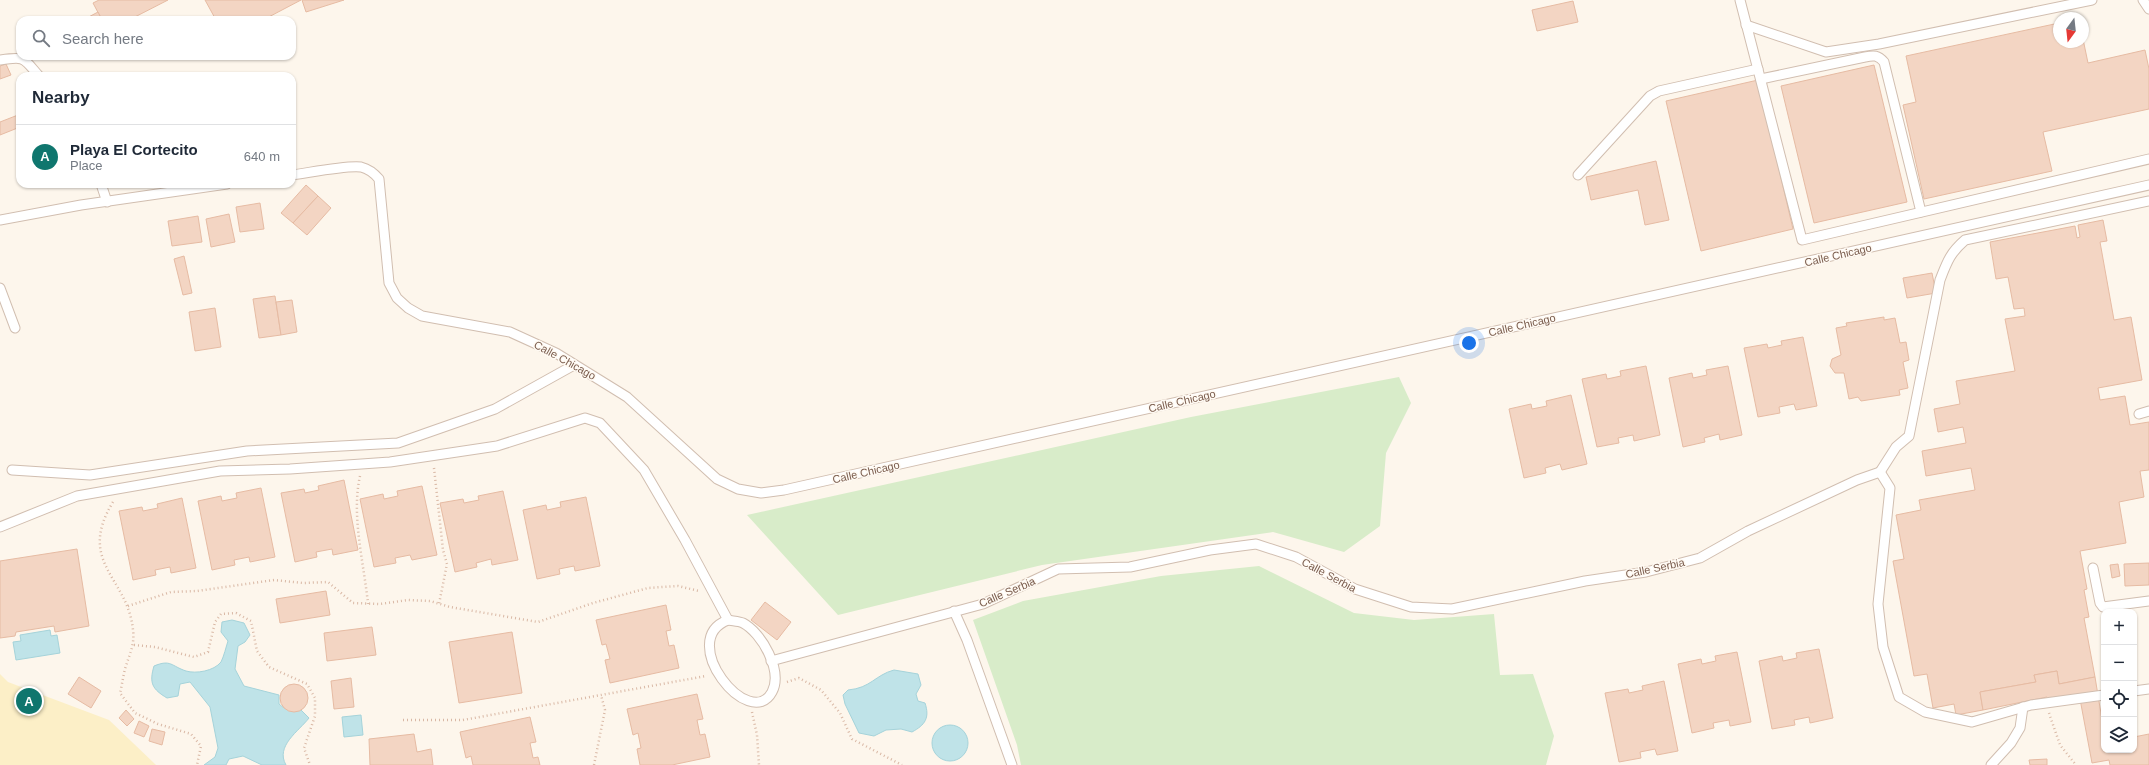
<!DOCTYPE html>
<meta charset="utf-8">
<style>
body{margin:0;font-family:Helvetica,sans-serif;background:#f6f6f7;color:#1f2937}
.controls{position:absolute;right:12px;bottom:12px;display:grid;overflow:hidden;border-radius:8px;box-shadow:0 1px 3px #0004}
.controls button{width:36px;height:36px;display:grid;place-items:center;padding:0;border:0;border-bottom:1px solid #e0e1e3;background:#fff;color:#1f2937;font:20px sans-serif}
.compass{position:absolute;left:2053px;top:12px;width:36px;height:36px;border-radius:50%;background:#fff;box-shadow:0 1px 3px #0004;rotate:195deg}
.you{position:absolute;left:1469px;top:343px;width:14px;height:14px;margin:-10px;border:3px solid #fff;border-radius:50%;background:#1a73e8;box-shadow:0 0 0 6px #1a73e833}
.badge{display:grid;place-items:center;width:26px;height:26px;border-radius:50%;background:#0f766e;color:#fff;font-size:13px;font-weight:700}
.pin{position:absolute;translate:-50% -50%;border:2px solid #fff;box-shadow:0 1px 4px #0006}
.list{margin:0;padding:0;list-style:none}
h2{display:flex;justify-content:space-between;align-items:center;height:52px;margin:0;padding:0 16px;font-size:17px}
h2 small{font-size:13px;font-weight:400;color:#747a83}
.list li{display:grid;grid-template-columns:26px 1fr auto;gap:12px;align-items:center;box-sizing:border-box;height:64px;padding:0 16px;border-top:1px solid #e0e1e3}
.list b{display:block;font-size:15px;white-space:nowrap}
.list p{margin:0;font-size:13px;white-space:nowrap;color:#747a83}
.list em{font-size:13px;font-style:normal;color:#747a83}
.icon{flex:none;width:22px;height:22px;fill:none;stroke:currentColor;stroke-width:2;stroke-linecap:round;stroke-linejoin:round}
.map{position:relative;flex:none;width:2149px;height:765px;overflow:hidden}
.search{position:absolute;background:#fff;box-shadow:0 1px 3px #0004;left:16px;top:16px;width:280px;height:44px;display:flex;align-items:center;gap:10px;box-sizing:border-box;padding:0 14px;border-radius:12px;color:#747a83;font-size:15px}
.panel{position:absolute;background:#fff;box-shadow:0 1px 3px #0004;left:16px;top:72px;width:280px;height:116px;border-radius:12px}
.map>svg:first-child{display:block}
.green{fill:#d8ecc9}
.sand{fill:#fcefc7}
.water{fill:#bfe3e8;stroke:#a5d3da}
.building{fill:#f3d5c3;stroke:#e6bba3}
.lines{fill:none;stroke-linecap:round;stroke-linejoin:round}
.service-casing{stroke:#d1beb0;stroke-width:11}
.path{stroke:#d9b8a5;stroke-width:2.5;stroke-dasharray:1 3;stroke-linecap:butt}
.service{stroke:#fff;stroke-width:9}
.labels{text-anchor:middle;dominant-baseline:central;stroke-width:3;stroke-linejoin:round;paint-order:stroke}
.street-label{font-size:11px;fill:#7a5c4d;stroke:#fffaf3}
</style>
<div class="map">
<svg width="2149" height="765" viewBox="0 0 2149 765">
<rect width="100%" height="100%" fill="#fdf6ec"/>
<g class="green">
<path d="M1399 377 1411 403 1386 453 1380 526 1344 552 1273 532 1042 565 838 615 747 515 1191 417Z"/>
<path d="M1259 566 1354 613 1414 620 1494 614 1500 675 1533 674 1554 736 1546 765H1021L1017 745 973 620 1023 601 1161 576Z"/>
</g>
<path class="sand" d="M0 674 8 682 109 720 156 765H0Z"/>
<g class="water">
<path d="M232 620 244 623 250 635 245 642 238 646 235 669 244 686 279 695V704C287 711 292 712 301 710L309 718C299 731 275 746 286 765H262L243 756 229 759 226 765H204L215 757 218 748 210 707 190 682 180 684 178 696 167 698C152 689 149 683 154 666 171 659 171 666 186 671 196 674 214 671 221 662 224 656 226 647 228 641L221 632 222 622Z"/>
<path d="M50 630 51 636 57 635 60 653 16 660 13 642 21 641 20 635Z"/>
<path d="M894 670 918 674 921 685 916 694 918 701 925 703C930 718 925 725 912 732L901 729 886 730 874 736 859 733 845 704 843 695 848 690C871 688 875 675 894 670Z"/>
<path d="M361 715 363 735 344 737 342 717Z"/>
<circle cx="950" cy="743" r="18"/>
</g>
<g class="building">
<path d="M99 0H168L129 20H102L93 3Z"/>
<path d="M205 0H301L263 20H250L249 17 243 20H216Z"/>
<path d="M302 0H344L306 12Z"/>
<path d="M1573 1 1578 22 1537 31 1532 10Z"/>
<path d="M98 12 102 20H83Z"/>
<path d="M2059 23V42H2083V39L2088 63 2145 50 2149 69V109L2043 132 2052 171 1924 199 1903 105 1916 102 1906 56Z"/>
<path d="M6 64 11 75 0 79V66Z"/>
<path d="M1874 65 1907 202 1814 223 1781 86Z"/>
<path d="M1758 80 1793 229 1701 251 1666 101Z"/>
<path d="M18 115 20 127 0 135V122Z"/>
<path d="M1656 161 1669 220 1645 225 1638 190 1591 200 1586 177Z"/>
<path d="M306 185 318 196 293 223 281 213Z"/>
<path d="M318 196 331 208 307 235 293 223Z"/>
<path d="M260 203 264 229 240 232 236 207Z"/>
<path d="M229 214 235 242 211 247 206 219Z"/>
<path d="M198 216 202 242 172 246 168 221Z"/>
<path d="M2103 220 2107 241 2100 242 2114 320 2131 317 2142 380 2098 388 2100 400 2125 396 2130 425 2149 422V470L2140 471 2144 497 2119 502 2126 543 2080 551 2087 589 2084 590 2089 617 2084 618 2095 677 2059 684 2057 671 2034 675 2036 682 1980 692 1983 710 1956 715 1954 704 1933 708 1927 674 1914 676 1893 561 1904 559 1896 515 1921 510 1919 500 1975 490 1971 468 1926 476 1922 451 1966 443 1963 427 1938 432 1934 409 1960 404 1956 381 2015 371 2005 319 2025 316 2024 308 2014 309 2008 277 1996 279 1990 242 2075 226 2077 238 2080 237 2078 225Z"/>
<path d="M184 256 192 293 183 295 174 259Z"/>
<path d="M1932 273 1936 293 1907 298 1903 278Z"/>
<path d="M275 296 281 335 259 338 253 299Z"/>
<path d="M292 300 297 332 281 335 276 302Z"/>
<path d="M215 308 221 347 195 351 189 312Z"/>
<path d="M1884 317V320L1895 318 1900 343 1906 342 1909 360 1903 362 1908 388 1899 390 1900 395 1861 401 1858 397 1849 399 1844 373H1835L1830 366 1832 359 1841 355 1836 328 1847 326 1846 323Z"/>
<path d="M1803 337 1817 406 1796 410 1794 404 1779 407 1780 413 1758 417 1744 348 1767 344 1768 348 1782 345 1781 341Z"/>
<path d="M1646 366 1660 435 1634 441 1633 435 1618 438 1619 443 1597 447 1582 379 1606 374 1607 379 1621 376 1620 371Z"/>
<path d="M1728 366 1742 435 1720 440 1719 434 1704 438 1705 442 1683 447 1669 378 1692 373 1693 378 1707 375 1706 370Z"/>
<path d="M1571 395 1587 464 1562 470 1560 464 1545 468 1546 473 1524 478 1509 409 1531 404 1532 409 1547 406 1546 401Z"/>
<path d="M344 480 358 550 333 555 332 549 316 552 317 557 295 562 281 493 304 489 305 493 319 490 318 486Z"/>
<path d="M422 486 437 555 412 560 410 555 395 558 396 563 374 567 360 499 383 494 384 499 398 496 397 491Z"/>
<path d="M261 488 275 557 250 562 249 557 234 560 235 565 212 570 198 501 221 496 222 501 237 498 236 493Z"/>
<path d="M503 491 518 560 492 565 491 559 476 563 477 567 455 572 440 503 463 499 464 503 479 500 478 496Z"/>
<path d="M586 497 600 566 575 571 574 566 559 569 560 574 537 579 523 510 546 505 547 510 561 507 560 502Z"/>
<path d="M182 498 196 568 171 573 170 567 155 570 156 575 133 580 119 511 142 507 143 511 158 508 157 504Z"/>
<path d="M77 549 89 626 55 632 54 626 16 632 15 636 0 638V561Z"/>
<path d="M2149 563V585L2125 586 2124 564Z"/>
<path d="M2118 564 2120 576 2112 578 2110 565Z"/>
<path d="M326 591 330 615 280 623 276 599Z"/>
<path d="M765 602 791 622 777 640 751 620Z"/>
<path d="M666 605 671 630 666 631 669 646 674 645 679 668 610 683 605 660 610 659 606 644 602 645 596 620Z"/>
<path d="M372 627 376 655 327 661 324 633Z"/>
<path d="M512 632 522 693 459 703 449 642Z"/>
<path d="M1819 649 1833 718 1810 723 1809 717 1794 720 1795 725 1772 729 1759 661 1782 656 1783 661 1797 658 1796 653Z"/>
<path d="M1737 652 1751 722 1730 726 1729 720 1713 723 1714 728 1692 733 1678 664 1701 659 1702 664 1716 661 1715 656Z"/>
<path d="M2057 671 2059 684 2095 677 2104 732V750H2134V737L2149 734V765H2110L2109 760 2092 763 2080 699 2049 703 2047 697 1983 710 1980 692 2036 682 2034 675Z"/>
<path d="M79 677 101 691 91 708 68 694Z"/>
<path d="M351 678 354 707 334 709 331 681Z"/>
<path d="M1664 681 1678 751 1657 755 1655 749 1640 752 1641 758 1619 762 1605 693 1628 689 1629 693 1643 690 1642 686Z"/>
<circle cx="294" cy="698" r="14"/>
<path d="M697 694 703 719 697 720 700 735 705 734 710 757 672 765H640L637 749 641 748 638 733 633 735 627 709Z"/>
<path d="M126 710 134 719 127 726 119 718Z"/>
<path d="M530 717 536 742 530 743 533 758 538 757 540 765H473L471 756 466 758 460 732Z"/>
<path d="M139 721 149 726 144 737 134 733Z"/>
<path d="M152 729 165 732 162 745 149 741Z"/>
<path d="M414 734 417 752 431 749 433 765H370L369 739Z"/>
<path d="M2047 759V765H2030L2029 760Z"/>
</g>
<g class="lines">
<defs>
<g id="service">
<path d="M1740 0 1802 240 2149 159"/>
<path d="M2143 0 2149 9"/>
<path d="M1746 25 1826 52 1879 44 2092 0"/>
<path d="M0 60C26 56 23 58 39 76"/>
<path d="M1761 79 1865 57C1874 55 1878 55 1884 62L1921 212"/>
<path d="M292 175C308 173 346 165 361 167 369 169 374 173 379 179L389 283 397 298 408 308 422 316 510 332 556 353 627 397 717 479 738 489 761 493 784 490 2149 185"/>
<path d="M1578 175 1650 96 1659 91 1758 69"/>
<path d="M101 184 107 202"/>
<path d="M0 220 81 205 227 184"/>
<path d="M0 288 15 328"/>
<path d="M2139 414 2149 411"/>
<path d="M12 470 90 475 247 451 398 443 495 409 574 365"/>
<path d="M1880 472 1890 488 1878 604 1883 647 1899 697 1925 712 1972 722 2031 705 2104 695"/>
<path d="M1880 472 1896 447 1909 436 1940 280C1947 262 1950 253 1965 240L2149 201"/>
<path d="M0 527 77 496 220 471 290 469 390 462 497 446 585 418 600 423 644 470 685 540 728 620"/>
<path d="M2093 568 2100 603 2103 607 2149 601"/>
<path d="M954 611 967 640 1012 765"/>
<path d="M728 620C732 621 739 621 743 623 762 633 783 671 772 692 750 733 675 640 728 620Z"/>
<path d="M771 661 983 604 1058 569 1130 567 1210 550 1256 544 1296 557 1355 589 1411 607 1452 609 1585 581 1646 572 1700 558 1748 531 1857 480 1880 472"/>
<path d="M2134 691 2149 689"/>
<path d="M1991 765 2011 743 2020 728 2023 707"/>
</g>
</defs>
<use href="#service" class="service-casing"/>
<g class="path">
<path d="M434 468 443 550 447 564 439 604"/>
<path d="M360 476C351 516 364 563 368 604"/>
<path d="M113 502C76 563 128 577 133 630 135 645 129 655 125 669 123 677 122 685 120 693L135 713 158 724 191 734 201 746 197 765"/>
<path d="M128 606 171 592 197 591 274 580 303 583 328 582 353 603 380 604 408 600 430 601 450 607 538 622 593 603 648 588 678 586 699 591"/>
<path d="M134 645 155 647 194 657 208 652 215 622 221 614 236 613 251 621 257 651 269 667 307 684 315 698V716L304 748 310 765"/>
<path d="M787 682 799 678 821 690 840 713 852 739 902 765"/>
<path d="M752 712 757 735 759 765"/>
<path d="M2049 713 2060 745 2076 765"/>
<path d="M403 720H463L706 676"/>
<path d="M594 765 605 710 601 695"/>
</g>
<use href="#service" class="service"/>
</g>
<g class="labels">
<g class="street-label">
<text transform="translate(1838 255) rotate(-13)">Calle Chicago</text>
<text transform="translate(1522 325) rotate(-13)">Calle Chicago</text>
<text transform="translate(565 360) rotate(29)">Calle Chicago</text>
<text transform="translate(1182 401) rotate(-13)">Calle Chicago</text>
<text transform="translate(866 472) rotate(-13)">Calle Chicago</text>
<text transform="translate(1655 568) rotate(-12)">Calle Serbia</text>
<text transform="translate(1329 575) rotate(28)">Calle Serbia</text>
<text transform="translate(1007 592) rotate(-23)">Calle Serbia</text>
</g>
</g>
</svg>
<div class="controls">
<button>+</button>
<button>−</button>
<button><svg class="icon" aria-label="locate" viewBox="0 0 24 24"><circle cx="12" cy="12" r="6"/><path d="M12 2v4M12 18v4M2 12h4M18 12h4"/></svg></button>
<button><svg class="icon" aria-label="layers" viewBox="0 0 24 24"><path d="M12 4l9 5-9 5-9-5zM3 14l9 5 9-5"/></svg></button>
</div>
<svg class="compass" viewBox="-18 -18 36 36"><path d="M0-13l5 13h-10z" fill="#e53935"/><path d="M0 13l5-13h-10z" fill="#747a83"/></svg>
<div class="you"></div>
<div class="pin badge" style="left:29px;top:701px">A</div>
<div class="search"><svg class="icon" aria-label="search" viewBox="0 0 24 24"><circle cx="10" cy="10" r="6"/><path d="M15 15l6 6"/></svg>Search here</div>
<section class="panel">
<h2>Nearby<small></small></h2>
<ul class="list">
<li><span class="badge">A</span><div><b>Playa El Cortecito</b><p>Place</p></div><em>640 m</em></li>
</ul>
</section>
</div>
